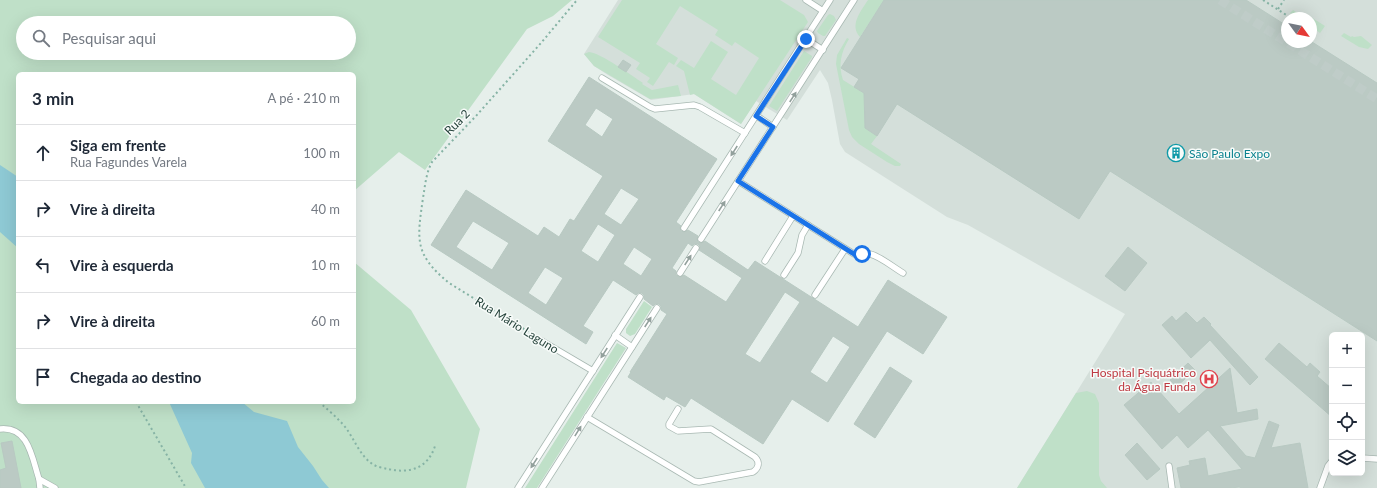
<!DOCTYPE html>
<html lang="pt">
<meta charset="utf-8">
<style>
body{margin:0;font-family:Lato,sans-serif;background:#f6f6f7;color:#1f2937}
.controls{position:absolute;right:12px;bottom:12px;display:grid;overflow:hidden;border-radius:6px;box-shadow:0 4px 16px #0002}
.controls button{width:36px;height:36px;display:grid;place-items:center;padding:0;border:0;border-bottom:1px solid #e0e1e3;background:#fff;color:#1f2937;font:20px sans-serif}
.compass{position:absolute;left:1281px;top:12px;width:36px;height:36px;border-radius:50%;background:#fff;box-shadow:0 4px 16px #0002;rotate:123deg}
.stop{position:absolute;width:12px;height:12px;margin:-9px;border:3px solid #1a73e8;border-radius:50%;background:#fff}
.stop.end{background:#1a73e8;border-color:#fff;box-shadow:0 1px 4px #0008}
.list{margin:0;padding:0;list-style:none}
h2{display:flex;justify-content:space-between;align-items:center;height:52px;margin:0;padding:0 16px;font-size:17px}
h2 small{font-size:13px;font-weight:400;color:#747a83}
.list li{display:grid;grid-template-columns:26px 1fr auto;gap:12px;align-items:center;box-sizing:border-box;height:56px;padding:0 16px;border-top:1px solid #e0e1e3}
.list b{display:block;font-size:15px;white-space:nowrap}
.list p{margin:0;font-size:13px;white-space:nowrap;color:#747a83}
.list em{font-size:13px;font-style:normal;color:#747a83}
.icon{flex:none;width:22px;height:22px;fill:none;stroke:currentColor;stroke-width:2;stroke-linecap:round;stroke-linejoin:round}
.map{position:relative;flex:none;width:1377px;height:488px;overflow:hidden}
.search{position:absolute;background:#fff;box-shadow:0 4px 16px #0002;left:16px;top:16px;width:340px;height:44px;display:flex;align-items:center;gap:10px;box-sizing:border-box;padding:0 14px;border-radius:22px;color:#747a83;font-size:15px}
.panel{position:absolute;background:#fff;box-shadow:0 4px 16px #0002;left:16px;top:72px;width:340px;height:332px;border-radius:6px}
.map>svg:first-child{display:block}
.built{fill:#d4dfda;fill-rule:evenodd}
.green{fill:#bfe0c8;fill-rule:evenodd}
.water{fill:#8ec9d4}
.building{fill:#bbcac4;stroke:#b8c9c2;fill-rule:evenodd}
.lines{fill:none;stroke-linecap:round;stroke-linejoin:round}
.pedestrian-tunnel{stroke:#bfccc8;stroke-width:9;stroke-dasharray:9 4.5;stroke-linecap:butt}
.service-casing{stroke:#a8b8b2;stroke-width:7}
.path{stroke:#86b3a5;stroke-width:2;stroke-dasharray:2 3;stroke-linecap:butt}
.service{stroke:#fff;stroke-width:5.5}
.oneway{fill:#92a09c}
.route{stroke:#1a73e8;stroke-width:5}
.labels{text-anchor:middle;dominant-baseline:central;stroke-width:3;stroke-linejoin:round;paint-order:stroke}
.street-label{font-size:12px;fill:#24423a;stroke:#f7fbf9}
.culture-label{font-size:12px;fill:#0d838f;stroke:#f7fbf9;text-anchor:start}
.health-label{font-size:12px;fill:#be3a42;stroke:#f7fbf9;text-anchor:end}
</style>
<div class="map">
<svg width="1377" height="488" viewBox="0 0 1377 488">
<rect width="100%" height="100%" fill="#e6efeb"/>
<path class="built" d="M618 0H1377V488H1017L1125 314 968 225 947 217 845 152 840 144 832 100 828 83 820 70 787 120 756 101 741 124 694 94 651 100 608 75 594 66 584 54ZM1287 18H1311V42H1287ZM1332 335H1362V473H1332Z"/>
<g class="green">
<path d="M0 0H572L553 16 527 29 425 170 399 152 354 191V74H18V402H354V262L411 310 480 429 466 488H0ZM23 23H349V53H23Z"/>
<path d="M622 0H780L804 15 808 22 741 124 694 94 690 95 684 71 676 66 681 60 694 68 711 41 728 52 711 79 736 95 759 58 735 42 732 46 715 35 718 30 680 6 656 44 678 58 674 65 669 62 653 86 647 82 650 78 636 69 640 63 598 37Z"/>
<path d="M868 0H884L860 37C849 25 861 11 868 0Z"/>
<path d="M1293 10 1304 17 1306 14 1325 26 1320 33 1311 26V18H1298L1290 13Z"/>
<path d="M830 14 834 16 836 20 825 36H823L818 33 817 31 828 15Z"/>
<path d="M1344 33 1351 37 1352 36 1354 37 1361 36 1372 45 1368 49 1359 47 1341 36Z"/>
<path d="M847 38 849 39C841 52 838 65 843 80L864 93 865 128 877 136 871 144 901 164 900 166H895L887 162 859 144 852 137 849 130 836 64 837 55Z"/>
<path d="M804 51 812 56V57L777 111 769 106Z"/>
<path d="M589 52C601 53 631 75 643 83L642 84 652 90 678 85 681 96 650 99 594 66 584 54Z"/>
<path d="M644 301 652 307 635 334 630 336 626 333V329Z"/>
<path d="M617 343 626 348 537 488H525Z"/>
<path d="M1087 391 1095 394 1099 403V475L1101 481 1107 488H1017L1076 393Z"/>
</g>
<g class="water">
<path d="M0 165 18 177V248L0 232Z"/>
<path d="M169 402H242L254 412 287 421 298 447 313 466 322 480 329 488H205L191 463 192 453Z"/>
</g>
<g class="building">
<path d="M884 0H1246L1287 26V42H1312L1377 83V341L1110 171 1079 219 897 104 877 136 865 128 864 93 854 87 859 79 841 68Z"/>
<path d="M623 60 631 65 626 72 618 67Z"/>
<path d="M589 77 717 159 676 222 681 226 680 228 681 231 684 232 688 230 698 236 697 239 698 242 701 243 705 241 748 270 755 261 858 327 888 280 947 317 923 354 887 331 828 422 792 399 763 444 691 398 685 407 666 396 664 400 628 377 631 372H630L667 314 661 310V306L659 304H655L653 306 644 299V295L642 293H638L636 295 613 280 583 326 593 332 586 344 431 245 466 190 538 236 544 227 559 237 570 219 574 221 603 176 548 141ZM596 108 613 119 602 137 585 125ZM621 188 639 199 621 225 604 214ZM473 221 509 243 492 270 456 247ZM598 224 615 235 598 262 581 251ZM688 243 692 246 694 244H698L700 246 699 250 742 278 726 302 684 275 680 277 676 275V271L672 268ZM634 247 652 259 641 276 623 264ZM545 267 563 278 546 305 528 293ZM785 292 800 302 760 363 745 354ZM833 336 850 347 827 383 810 372Z"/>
<path d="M1128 247 1147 263 1125 291 1105 276Z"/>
<path d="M1186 312 1197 323 1204 317 1211 324 1210 325 1258 377 1250 385 1210 340 1191 358 1162 325 1172 316 1176 321Z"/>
<path d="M1279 343 1307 367 1310 363 1320 372 1317 376 1332 389V417L1265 359Z"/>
<path d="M1188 363 1195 370 1176 387 1170 380Z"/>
<path d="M890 367 912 381 875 438 854 424Z"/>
<path d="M1230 368 1237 413 1257 409 1258 419 1220 426 1246 456 1255 458 1269 421 1279 425 1271 448 1300 443 1308 488H1243L1239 487 1231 488H1181L1177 468 1190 465 1189 461 1205 458 1208 476 1242 469 1208 430 1188 448 1177 435 1162 449 1124 405 1151 382 1179 414Z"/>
<path d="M12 441 21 488H0V470L6 468 1 443Z"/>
<path d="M1137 443 1160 469 1147 480 1125 455Z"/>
</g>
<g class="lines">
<path class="pedestrian-tunnel" d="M1220 0 1377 99"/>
<defs>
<g id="service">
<path d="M806 0 823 11"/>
<path d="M806 39 823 50"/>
<path d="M602 78 650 107 655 109 694 105 700 107 745 133"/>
<path d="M757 116 773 127"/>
<path d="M738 181 854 254C859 256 864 252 870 254 880 256 894 268 903 273"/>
<path d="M684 228 830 0"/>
<path d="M701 239 854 0"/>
<path d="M765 261 793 216"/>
<path d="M680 273 696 248"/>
<path d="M784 275 798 253 802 235 808 225"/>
<path d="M815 295 845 249"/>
<path d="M615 335 632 347"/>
<path d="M542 341 593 371"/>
<path d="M587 417 694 481 699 482 753 472C759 468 760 462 755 457L711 429 678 431 669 426V424L678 409"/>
<path d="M0 429C29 426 32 458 39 479L55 488"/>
<path d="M1362 458 1377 459"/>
<path d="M1169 466 1172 488"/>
<path d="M39 479 40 488"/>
<path d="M518 488 640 297"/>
<path d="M542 488 657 308"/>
<path d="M1320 488 1328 466 1332 461"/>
</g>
</defs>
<use href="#service" class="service-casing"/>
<g class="path">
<path d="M1263 0 1291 18"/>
<path d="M1278 9 1284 0"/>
<path d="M537 337 449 283C414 254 417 240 423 198 425 186 426 173 432 162L476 116 541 43 577 0"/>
<path d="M136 402 186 488"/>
<path d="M319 402C328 410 338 418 346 428 354 439 360 455 371 463 376 467 383 468 388 469 410 474 428 468 435 446"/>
</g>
<use href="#service" class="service"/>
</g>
<defs><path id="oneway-solid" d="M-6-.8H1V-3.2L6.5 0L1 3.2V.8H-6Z"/></defs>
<g class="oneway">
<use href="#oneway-solid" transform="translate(793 97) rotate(-57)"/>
<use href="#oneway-solid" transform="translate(734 151) rotate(123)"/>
<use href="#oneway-solid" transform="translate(722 206) rotate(-57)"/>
<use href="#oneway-solid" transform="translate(688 260) rotate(-57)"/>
<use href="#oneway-solid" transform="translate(648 322) rotate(-57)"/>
<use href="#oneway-solid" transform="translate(604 353) rotate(123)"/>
<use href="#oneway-solid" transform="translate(578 431) rotate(-58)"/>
<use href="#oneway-solid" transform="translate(534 463) rotate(123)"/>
</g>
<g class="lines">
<path class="route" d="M806 39 756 116 773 127 738 181 854 254 856 255 862 254"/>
</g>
<defs>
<symbol id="building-ring" viewBox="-11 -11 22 22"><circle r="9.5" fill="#f7fbf9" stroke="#0f9aa8" stroke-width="1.5"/><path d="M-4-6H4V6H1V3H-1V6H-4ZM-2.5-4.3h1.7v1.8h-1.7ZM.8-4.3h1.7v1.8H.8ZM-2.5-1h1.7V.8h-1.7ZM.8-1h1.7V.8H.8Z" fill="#0f9aa8"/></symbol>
<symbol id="hospital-ring" viewBox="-11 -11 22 22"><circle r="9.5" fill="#f7fbf9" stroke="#e0444e" stroke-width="1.5"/><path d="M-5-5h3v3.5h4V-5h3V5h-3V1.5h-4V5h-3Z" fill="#e0444e"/></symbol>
</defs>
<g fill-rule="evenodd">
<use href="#building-ring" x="1166" y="143" width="20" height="20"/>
<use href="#hospital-ring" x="1199" y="369" width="20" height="20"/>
</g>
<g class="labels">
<g class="street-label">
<text transform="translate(457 122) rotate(-45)">Rua 2</text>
<text transform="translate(517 325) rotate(32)">Rua Mário Laguno</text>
</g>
<g class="culture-label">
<text x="1189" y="153">São Paulo Expo</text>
</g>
<g class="health-label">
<text x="1196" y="372">Hospital Psiquátrico<tspan x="1196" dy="14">da Água Funda</tspan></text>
</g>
</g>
</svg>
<div class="controls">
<button>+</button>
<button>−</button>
<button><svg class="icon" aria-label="locate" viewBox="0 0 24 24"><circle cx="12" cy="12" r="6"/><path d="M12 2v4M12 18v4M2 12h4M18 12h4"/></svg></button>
<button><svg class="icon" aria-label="layers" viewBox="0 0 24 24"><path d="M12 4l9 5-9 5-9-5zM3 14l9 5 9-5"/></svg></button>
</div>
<svg class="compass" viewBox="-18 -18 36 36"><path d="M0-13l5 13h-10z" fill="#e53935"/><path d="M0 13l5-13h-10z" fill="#747a83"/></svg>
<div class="stop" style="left:862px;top:254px"></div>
<div class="stop end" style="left:806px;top:39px"></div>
<div class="search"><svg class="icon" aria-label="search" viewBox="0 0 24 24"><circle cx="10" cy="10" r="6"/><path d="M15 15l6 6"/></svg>Pesquisar aqui</div>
<section class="panel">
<h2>3 min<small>A pé · 210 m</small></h2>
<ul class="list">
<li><svg class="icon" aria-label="ahead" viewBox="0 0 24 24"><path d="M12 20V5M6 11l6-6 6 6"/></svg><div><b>Siga em frente</b><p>Rua Fagundes Varela</p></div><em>100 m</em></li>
<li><svg class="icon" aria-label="right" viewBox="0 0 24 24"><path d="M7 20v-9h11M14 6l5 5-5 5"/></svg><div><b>Vire à direita</b></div><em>40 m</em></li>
<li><svg class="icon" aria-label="left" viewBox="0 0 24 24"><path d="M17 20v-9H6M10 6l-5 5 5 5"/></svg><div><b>Vire à esquerda</b></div><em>10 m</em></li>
<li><svg class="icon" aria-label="right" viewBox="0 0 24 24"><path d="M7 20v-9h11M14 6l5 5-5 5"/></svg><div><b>Vire à direita</b></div><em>60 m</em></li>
<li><svg class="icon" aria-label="arrive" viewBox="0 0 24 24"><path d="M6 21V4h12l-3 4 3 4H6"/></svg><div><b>Chegada ao destino</b></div></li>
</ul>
</section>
</div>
